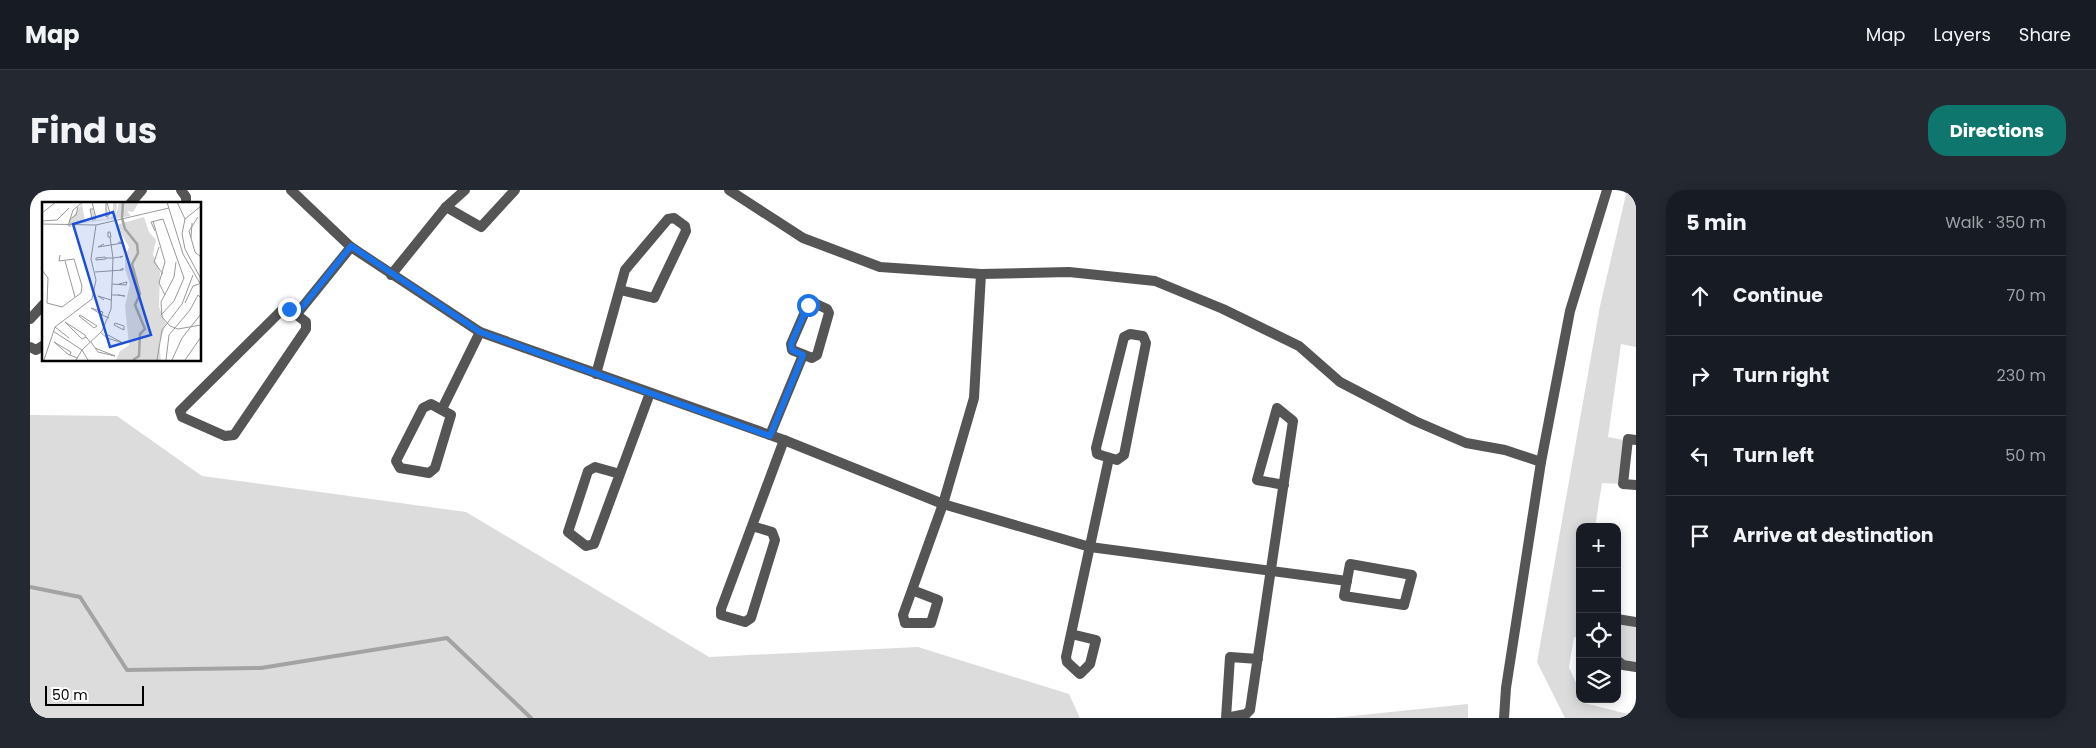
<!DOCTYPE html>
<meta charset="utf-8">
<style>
body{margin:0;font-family:Poppins,sans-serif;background:#242831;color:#f1f3f6}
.controls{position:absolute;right:15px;bottom:15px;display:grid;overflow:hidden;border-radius:10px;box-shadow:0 2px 12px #0003}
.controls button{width:45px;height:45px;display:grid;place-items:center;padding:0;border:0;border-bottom:1px solid #363941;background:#171b24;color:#f1f3f6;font:25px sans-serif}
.scale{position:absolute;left:15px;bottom:12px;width:99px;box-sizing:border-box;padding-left:5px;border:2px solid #000;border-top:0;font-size:14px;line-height:18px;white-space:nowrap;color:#000;-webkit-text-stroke:4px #fff;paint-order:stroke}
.stop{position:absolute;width:15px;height:15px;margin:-11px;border:4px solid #1a73e8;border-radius:50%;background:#fff}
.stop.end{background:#1a73e8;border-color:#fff;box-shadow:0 1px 5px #0008}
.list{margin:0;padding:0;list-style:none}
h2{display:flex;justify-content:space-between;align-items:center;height:65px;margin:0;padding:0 20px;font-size:21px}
h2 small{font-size:16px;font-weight:400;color:#9ea1a6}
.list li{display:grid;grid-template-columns:32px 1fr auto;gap:15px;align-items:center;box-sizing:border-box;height:80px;padding:0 20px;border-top:1px solid #363941}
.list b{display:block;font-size:19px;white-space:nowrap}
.list em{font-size:16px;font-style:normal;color:#9ea1a6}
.icon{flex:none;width:28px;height:28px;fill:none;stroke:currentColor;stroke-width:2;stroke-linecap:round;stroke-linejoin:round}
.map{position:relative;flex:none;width:1606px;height:528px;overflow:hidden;border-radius:20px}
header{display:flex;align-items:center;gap:30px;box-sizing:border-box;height:70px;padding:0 25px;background:#171b24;border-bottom:1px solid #363941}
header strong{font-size:24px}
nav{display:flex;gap:28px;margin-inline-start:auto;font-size:18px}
.intro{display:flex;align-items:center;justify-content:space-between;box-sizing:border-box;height:120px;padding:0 30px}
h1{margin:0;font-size:35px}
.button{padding:12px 22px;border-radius:20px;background:#0f766e;color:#fff;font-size:18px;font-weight:700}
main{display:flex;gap:30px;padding:0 30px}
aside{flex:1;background:#171b24;border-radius:20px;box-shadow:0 2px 12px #0003}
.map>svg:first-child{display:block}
.green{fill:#dcdcdc}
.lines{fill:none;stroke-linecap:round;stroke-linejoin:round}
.stream{stroke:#a3a3a3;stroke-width:4}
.minor{stroke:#555;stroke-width:10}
.route{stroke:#1a73e8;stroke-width:6}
.inset-river{fill:none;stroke:#a3a3a3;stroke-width:2.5}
.inset-road{fill:none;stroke:#999;stroke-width:1}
.view{fill:#1d4ed8;fill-opacity:0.15;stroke:#1d4ed8;stroke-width:2.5}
.inset-edge{fill:none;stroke:#000;stroke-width:2.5}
</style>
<header>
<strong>Map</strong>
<nav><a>Map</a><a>Layers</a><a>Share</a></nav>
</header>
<div class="intro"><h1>Find us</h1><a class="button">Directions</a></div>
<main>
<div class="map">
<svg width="1606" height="528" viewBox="0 0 1606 528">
<rect width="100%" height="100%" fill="#fff"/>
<g class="green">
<path d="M1597 0H1606V157L1591 154 1578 247 1594 250 1591 294 1572 293 1565 337H1550V448L1544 447 1539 477 1550 502V509H1553L1554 513 1606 526V528H1535L1507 472 1570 116Z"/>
<path d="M0 225 87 226 172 286 436 322 679 467 888 457 1039 504 1050 528H0Z"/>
<path d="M1587 433 1606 435V472L1594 470 1587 464Z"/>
<path d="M1438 514V528H1303Z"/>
</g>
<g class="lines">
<path class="stream" d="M0 397 50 407 97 480 231 478 417 448 501 528"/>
<g class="minor">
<path d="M151 0 156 7V14"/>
<path d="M261 0 321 57 450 142 754 250 913 314 1060 357 1317 391"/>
<path d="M699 0 773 48 850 77 951 84 1039 82 1125 91 1193 119 1269 156 1310 192 1385 231 1436 253 1475 260 1511 272"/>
<path d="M100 14 112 0"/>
<path d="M416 17 451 37 485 0"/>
<path d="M361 85 416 17 435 0"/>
<path d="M784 113 797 119 799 123 787 165 782 168 762 160 761 154 778 115Z"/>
<path d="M259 119 276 132V139L204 245 195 246 152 227 150 221 252 120Z"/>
<path d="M266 125 321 57"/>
<path d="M0 129 14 114"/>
<path d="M1100 144 1113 146 1116 153 1094 265 1087 270 1067 264 1066 258 1094 147Z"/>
<path d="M0 157 6 160 14 155"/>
<path d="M566 184 595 80 638 29 644 28 655 36 656 41 624 108 590 100"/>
<path d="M401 214 421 225 405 278 399 283 370 278 366 271 393 218Z"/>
<path d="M412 219 450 142"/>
<path d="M740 245 773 165"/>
<path d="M1606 250 1598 249 1593 294 1606 295"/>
<path d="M590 284 565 277 558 281 538 342 556 356 564 354 620 203"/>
<path d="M722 336 742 342 745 350 721 428 715 432 691 425V419L754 250"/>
<path d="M1320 374 1382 385 1374 415 1314 406Z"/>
<path d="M882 400 908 410 901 433H875L873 425 913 314 944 208 951 84"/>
<path d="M1587 429 1606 432"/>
<path d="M1041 444 1066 450 1060 474 1050 484 1037 472 1036 467 1079 268"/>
<path d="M1228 469 1200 467 1196 528 1216 524 1220 520 1263 231 1247 218 1227 290 1254 295"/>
<path d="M1587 470 1593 475 1606 477"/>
<path d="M1474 528 1476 498 1511 272 1540 121 1577 0"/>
</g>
</g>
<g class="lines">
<path class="route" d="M259 119 266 125 321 56 450 142 740 246 773 165 762 160 761 154 778 115"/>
</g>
<g transform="translate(12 12)">
<rect width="159" height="159" fill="#fff"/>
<path d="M64 0 67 17 71 14V0L75 1 74 13 77 0H97L91 10 85 9 89 14 28 23 29 17 40 2 43 20 50 19 49 8 51 7 54 18 65 17ZM102 15 107 30 114 38 111 52 118 70 117 105 124 121 117 142 119 158H74L78 149 87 143 83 104 88 82 83 67V54L87 45 74 23Z" fill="#dcdcdc"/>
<path class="inset-river" d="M81 0 80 16 83 27 95 42 96 51 90 62 98 92 93 103 103 127 98 132 97 154 91 158"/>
<path class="inset-road" d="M50 0 54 16 50 17 48 7H51M64 0V15L68 12 65 0M125 0 141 52 159 83M135 0 143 17 140 32 143 47 159 77M0 11 14 0M156 15 147 29 153 50 159 55M143 17 159 4M0 19 15 18 27 6M111 19 123 60 117 81 123 93M0 22 54 23 127 6M26 24 31 8 41 0M28 25V17L34 13 36 5M113 29 109 20 121 17 142 76 132 99 119 113M66 30H68L69 35H66ZM149 36 150 21M62 42 56 45 81 41 76 40M117 45 112 60 121 72M54 56 63 55 64 57 54 58ZM64 56H71L78 55H80L81 54 78 55M23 59 33 95M134 60 132 75 119 100 120 115 128 124 136 127 159 123M0 68 6 76 5 101 20 105 39 91 40 84 32 57 17 59 18 53M53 70 81 68V66L78 68M70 82 84 83 85 80 77 82M69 93H76L82 94H83L76 93M62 98 56 94 69 98M143 101 151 84 157 82M60 113 61 110 49 106 60 113 67 116M37 114 38 113 55 124 52 126ZM73 121 82 124V128L72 123ZM13 125 27 136M11 129 40 148 46 158M58 130 65 136 81 141 66 133 64 135M44 135 40 137 23 120 43 133 44 135 48 140M49 140 56 150 73 154 53 146M28 153 29 150 12 140 27 153H28L35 156M2 158 13 125 50 97 54 78 49 57 54 23M34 158 40 148 60 129 69 107 71 56 68 35M115 158 120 128 140 102 151 73M124 158 127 133 148 108 156 93 159 96M130 158 140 136 159 112M143 158 159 135"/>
<path class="view" d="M71 10 109 133 68 145 31 22Z"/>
<rect width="159" height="159" class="inset-edge"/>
</g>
</svg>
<div class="controls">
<button>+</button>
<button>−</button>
<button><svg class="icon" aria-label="locate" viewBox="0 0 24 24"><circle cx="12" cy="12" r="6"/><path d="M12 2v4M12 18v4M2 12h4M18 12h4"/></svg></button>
<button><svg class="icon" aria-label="layers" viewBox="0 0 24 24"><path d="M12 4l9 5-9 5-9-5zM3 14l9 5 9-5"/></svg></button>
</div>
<div class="scale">50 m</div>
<div class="stop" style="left:778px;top:115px"></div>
<div class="stop end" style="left:259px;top:119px"></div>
</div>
<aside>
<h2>5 min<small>Walk · 350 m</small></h2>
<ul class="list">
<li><svg class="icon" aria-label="ahead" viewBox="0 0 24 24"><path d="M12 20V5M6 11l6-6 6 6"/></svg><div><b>Continue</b></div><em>70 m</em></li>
<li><svg class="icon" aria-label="right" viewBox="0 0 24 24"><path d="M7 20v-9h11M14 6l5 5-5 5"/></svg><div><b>Turn right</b></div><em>230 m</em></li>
<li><svg class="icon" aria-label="left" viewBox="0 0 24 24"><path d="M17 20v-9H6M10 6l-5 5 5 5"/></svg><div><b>Turn left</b></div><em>50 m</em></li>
<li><svg class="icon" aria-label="arrive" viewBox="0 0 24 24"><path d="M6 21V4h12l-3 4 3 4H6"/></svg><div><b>Arrive at destination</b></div></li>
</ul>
</aside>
</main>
